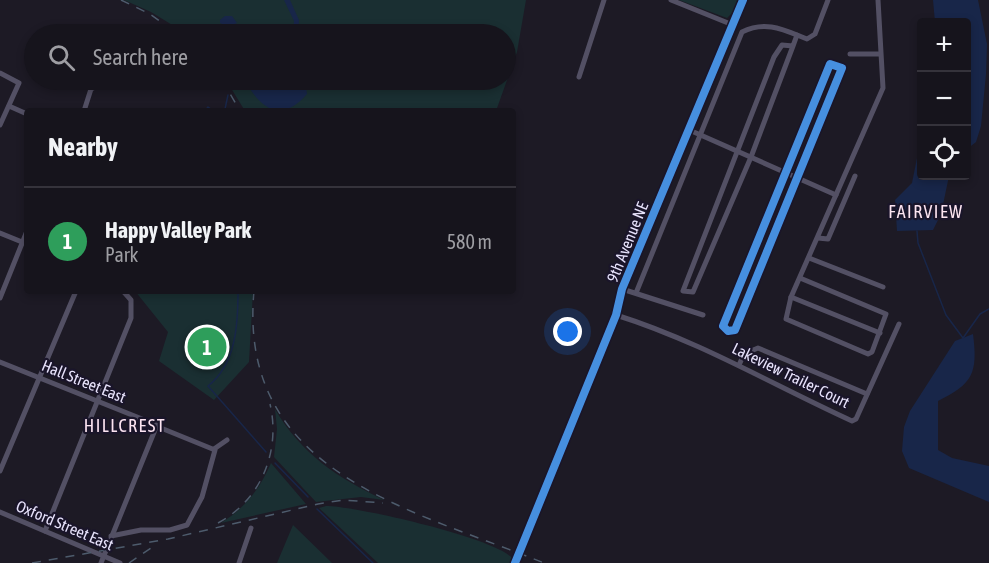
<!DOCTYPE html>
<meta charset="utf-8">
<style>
body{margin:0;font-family:"Asap Condensed",sans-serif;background:#232129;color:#f1f3f6}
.controls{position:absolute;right:18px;top:18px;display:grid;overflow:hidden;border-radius:6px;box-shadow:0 3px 9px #0003}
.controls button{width:54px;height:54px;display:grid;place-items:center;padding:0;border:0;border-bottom:2px solid #35333b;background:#16141c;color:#f1f3f6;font:30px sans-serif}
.you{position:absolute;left:568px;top:332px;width:21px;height:21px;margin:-15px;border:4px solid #fff;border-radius:50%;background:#1a73e8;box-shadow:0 0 0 9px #1a73e833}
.badge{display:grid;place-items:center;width:39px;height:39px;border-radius:50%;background:#a09cb0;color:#fff;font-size:20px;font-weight:700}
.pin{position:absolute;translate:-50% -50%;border:3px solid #fff;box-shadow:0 2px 6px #0006}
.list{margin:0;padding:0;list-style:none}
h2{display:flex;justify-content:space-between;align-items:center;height:78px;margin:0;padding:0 24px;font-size:26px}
h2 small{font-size:20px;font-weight:400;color:#9e9ea3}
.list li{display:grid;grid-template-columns:39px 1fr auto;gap:18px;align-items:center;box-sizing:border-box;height:108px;padding:0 24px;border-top:2px solid #35333b}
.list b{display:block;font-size:22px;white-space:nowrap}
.list p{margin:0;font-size:20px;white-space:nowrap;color:#9e9ea3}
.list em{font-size:20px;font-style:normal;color:#9e9ea3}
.icon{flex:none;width:33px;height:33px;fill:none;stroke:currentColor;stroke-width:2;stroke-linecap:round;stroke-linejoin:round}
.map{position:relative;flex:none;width:989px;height:563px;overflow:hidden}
.search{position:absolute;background:#16141c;box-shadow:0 3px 9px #0003;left:24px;top:24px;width:492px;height:66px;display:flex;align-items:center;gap:15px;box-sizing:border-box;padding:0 21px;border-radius:33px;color:#9e9ea3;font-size:22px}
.panel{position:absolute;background:#16141c;box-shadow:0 3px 9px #0003;left:24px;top:108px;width:492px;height:186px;border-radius:6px}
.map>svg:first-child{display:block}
.green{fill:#1a2f32}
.water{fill:#182649}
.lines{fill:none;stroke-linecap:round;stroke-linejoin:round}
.stream{stroke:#182649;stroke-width:1.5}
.minor{stroke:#535064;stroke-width:5}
.rail{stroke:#4d5b6c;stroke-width:1.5;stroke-dasharray:9 8;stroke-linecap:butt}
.cycleway-casing{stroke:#1a152a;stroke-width:11}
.cycleway{stroke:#468fdf;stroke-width:8}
.labels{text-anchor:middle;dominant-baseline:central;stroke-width:4.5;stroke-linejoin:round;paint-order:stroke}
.street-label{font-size:16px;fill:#e7e2fb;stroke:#1a152a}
.neighbourhood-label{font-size:18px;letter-spacing:1.5px;fill:#fce4f1;stroke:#1a152a}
</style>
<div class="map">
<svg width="989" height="563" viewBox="0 0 989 563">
<rect width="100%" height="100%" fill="#1d1a25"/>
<g class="green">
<path d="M124 0H526L517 52 496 111H245L226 80H506V34H187L151 12Z"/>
<path d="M679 0H740L736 9 727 18Z"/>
<path d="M135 291H253L249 362 214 400 159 361 168 332Z"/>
<path d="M275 409C301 454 338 478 384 500L361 497 316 502 274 457 277 429Z"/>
<path d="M271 463 306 504 221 523C246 507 259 490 271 463Z"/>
<path d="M326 506C356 506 495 538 512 558L510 563H378L319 508Z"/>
<path d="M293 525 332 563H277Z"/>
</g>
<g class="water">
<path d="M284 0H290L299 20 298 34H293L294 21Z"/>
<path d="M933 0H978L987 44 986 74 981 126 976 142 967 149 966 22H935Z"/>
<path d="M225 16H232L237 23 228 27 220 23V20Z"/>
<path d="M245 80H305L307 94C281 124 260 109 245 80Z"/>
<path d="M921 152 922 176H949L941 214 933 230 897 231 895 200 912 183 917 158Z"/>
<path d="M973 334C978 373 973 384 938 401V450L952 458 989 466V502L909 468 902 451 904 427 910 411 955 341Z"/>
</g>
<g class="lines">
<g class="stream">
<path d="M205 111 208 107 214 111"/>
<path d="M220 111 225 109 228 95"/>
<path d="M917 231 918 243 946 315 963 338 980 314 989 309"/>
<path d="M238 291C238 325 236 364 208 386L266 452"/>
<path d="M275 463 308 497"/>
<path d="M317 509 373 563"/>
</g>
<g class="minor">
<path d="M671 0 733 25"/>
<path d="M793 46 782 45 774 57 683 291 693 292 751 157 793 46 797 35"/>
<path d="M850 54H879"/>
<path d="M830 64 842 68 735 330 728 331 723 326Z"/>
<path d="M0 73 19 83 0 125"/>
<path d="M579 77 604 0"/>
<path d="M121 80 132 84"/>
<path d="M9 106 27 114"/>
<path d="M84 111 91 89 95 87V80"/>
<path d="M687 129 836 195"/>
<path d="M0 233 27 244"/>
<path d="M818 238 828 239 855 176"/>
<path d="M809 258 883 287"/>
<path d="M800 278 886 314 872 352 868 354 786 319 791 297 883 88 878 0"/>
<path d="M622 289 703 315"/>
<path d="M636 293 742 32C766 20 784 30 807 39L815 34 828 0"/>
<path d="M791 297 880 333"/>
<path d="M0 298 27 231"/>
<path d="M616 315C699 341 773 385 852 421L856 419 899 324"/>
<path d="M0 362 157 425 101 563"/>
<path d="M739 365 744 354 758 348 867 394"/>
<path d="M214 449 227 440"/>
<path d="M0 471 76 291"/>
<path d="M0 512 120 563"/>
<path d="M45 531 131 318V300L123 291"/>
<path d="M111 536 141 530H170L187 525 202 497 215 450 156 426"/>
<path d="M239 563 251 528"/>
<path d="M515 563 616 315 622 289 743 0"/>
</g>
<g class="rail">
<path d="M121 0 150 14 178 34"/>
<path d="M222 80 240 111"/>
<path d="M254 291C237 473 411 509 544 563"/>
<path d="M218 523C261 500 281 451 270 404"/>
<path d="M32 563 168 539 318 504 343 500 383 503"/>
<path d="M129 563 157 544"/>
</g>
<defs>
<g id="cycleway">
<path d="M830 64 842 68 735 330 728 331 723 326Z"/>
<path d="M515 563 616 315 622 289 743 0"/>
</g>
</defs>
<use href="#cycleway" class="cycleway-casing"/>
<use href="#cycleway" class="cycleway"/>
</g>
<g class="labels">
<g class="street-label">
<text transform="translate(627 242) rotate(-68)">9th Avenue NE</text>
<text transform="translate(791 375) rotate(26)">Lakeview Trailer Court</text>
<text transform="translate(84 381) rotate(22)">Hall Street East</text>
<text transform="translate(65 525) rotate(23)">Oxford Street East</text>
</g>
<g class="neighbourhood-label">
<text x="926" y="211">FAIRVIEW</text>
<text x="125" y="425">HILLCREST</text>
</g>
</g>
</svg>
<div class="controls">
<button>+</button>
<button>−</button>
<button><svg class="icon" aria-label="locate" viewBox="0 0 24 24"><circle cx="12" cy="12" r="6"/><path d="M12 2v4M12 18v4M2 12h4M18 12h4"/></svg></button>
</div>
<div class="you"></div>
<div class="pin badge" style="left:207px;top:347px;background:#2e9e5b">1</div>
<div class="search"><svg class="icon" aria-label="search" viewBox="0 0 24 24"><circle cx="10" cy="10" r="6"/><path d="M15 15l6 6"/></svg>Search here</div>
<section class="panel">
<h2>Nearby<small></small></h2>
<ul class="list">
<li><span class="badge" style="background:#2e9e5b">1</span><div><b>Happy Valley Park</b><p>Park</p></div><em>580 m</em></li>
</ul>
</section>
</div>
